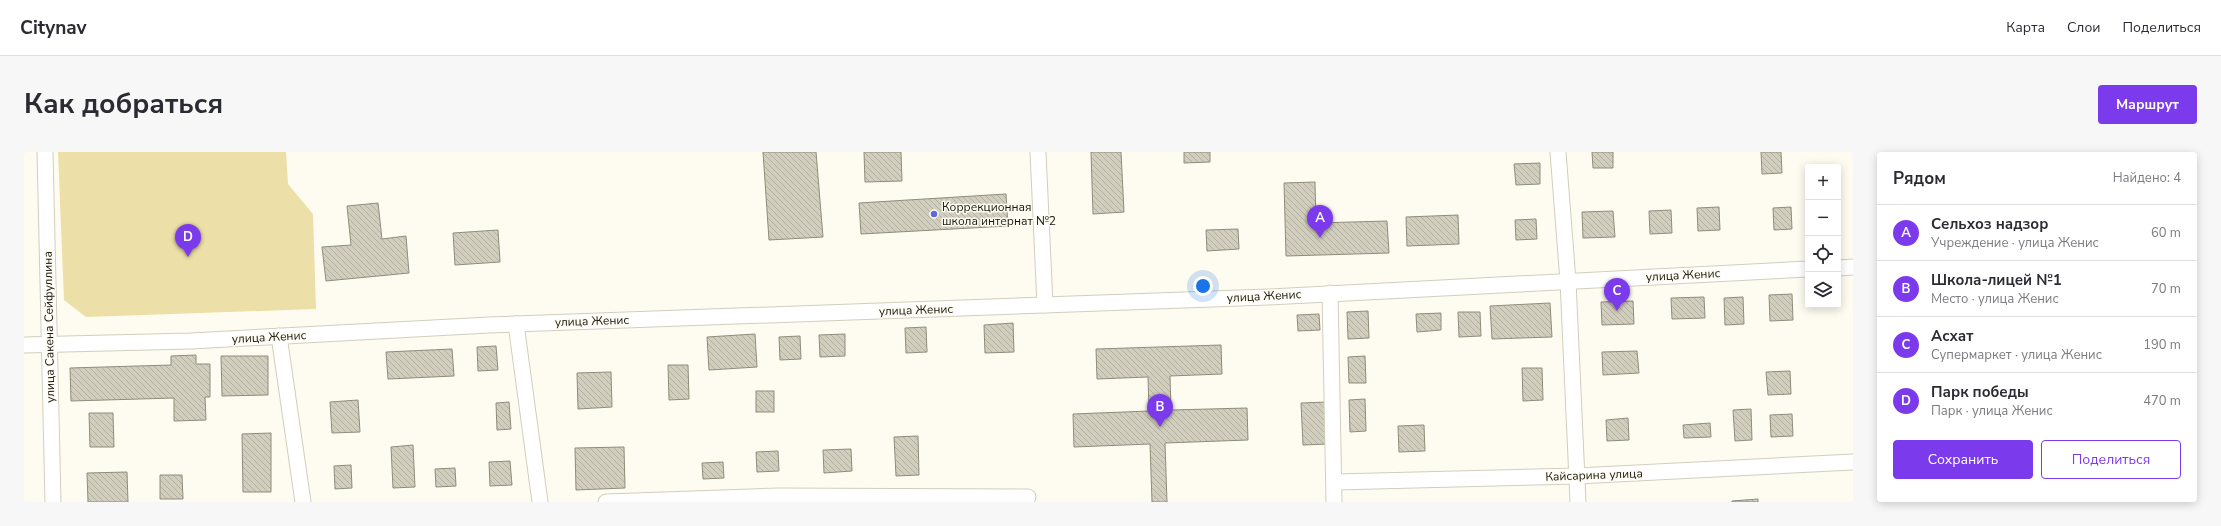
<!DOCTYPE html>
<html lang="ru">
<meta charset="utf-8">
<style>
body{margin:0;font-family:"Nunito Sans",sans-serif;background:#f7f7f7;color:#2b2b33}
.controls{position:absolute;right:12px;top:12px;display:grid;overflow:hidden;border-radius:4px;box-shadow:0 2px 10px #0003}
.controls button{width:36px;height:36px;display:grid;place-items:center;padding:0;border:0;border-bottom:1px solid #e1e1e2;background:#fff;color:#2b2b33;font:20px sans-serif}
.you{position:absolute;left:1179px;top:134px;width:14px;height:14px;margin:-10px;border:3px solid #fff;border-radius:50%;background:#1a73e8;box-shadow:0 0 0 6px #1a73e833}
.badge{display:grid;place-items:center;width:26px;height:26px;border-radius:50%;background:#7c3aed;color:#fff;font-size:13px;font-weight:700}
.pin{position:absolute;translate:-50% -33px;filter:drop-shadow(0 1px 2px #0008)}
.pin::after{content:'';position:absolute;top:21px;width:14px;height:12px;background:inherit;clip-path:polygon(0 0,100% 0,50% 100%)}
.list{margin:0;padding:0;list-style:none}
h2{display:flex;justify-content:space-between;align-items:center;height:52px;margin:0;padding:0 16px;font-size:17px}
h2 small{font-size:13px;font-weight:400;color:#7c7c81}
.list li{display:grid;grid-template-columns:26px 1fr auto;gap:12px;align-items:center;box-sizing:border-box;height:56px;padding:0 16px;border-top:1px solid #e1e1e2}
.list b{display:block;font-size:15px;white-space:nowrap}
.list p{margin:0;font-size:13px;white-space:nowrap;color:#7c7c81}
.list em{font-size:13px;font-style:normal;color:#7c7c81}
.actions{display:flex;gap:8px;padding:12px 16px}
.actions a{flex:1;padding:9px 0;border:1px solid #7c3aed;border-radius:4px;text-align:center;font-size:14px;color:#7c3aed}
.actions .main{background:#7c3aed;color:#fff}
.icon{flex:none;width:22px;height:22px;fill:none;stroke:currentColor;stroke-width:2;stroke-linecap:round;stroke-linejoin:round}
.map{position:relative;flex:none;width:1829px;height:350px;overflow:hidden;border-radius:4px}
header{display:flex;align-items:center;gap:24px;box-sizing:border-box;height:56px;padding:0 20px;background:#fff;border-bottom:1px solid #e1e1e2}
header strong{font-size:19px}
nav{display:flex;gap:22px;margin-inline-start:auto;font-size:14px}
.intro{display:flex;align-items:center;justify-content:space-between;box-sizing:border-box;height:96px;padding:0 24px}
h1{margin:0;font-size:28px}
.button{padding:10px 18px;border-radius:4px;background:#7c3aed;color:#fff;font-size:14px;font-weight:700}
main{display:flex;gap:24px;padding:0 24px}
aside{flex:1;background:#fff;border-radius:4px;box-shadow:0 2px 10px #0003}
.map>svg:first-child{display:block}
.park{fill:#ecdfa7}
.building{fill:url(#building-back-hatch);stroke:#8f8c7b}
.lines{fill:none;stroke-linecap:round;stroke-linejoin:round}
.minor-casing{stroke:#d2cebd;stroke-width:17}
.minor{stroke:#fff;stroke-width:15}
.poi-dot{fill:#5e69e1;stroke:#fefcf1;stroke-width:1.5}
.labels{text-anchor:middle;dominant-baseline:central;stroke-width:3;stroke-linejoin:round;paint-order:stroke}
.poi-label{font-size:12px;fill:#181711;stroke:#fefcf1;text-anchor:start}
.street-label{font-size:12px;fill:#181711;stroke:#fefcf1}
</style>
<header>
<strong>Citynav</strong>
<nav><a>Карта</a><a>Слои</a><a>Поделиться</a></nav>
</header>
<div class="intro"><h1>Как добраться</h1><a class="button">Маршрут</a></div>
<main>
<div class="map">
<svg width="1829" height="350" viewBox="0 0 1829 350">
<defs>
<pattern id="building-back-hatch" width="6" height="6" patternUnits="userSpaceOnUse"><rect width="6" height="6" fill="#d2cebd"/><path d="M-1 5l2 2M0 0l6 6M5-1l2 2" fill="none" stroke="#b4b0a1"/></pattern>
</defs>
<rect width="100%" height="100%" fill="#fefcf1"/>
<path class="park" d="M34 0H262L264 32 289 62 292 157 62 165 40 148Z"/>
<g class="building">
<path d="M739 0H792L799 85 745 88Z"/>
<path d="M840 0H877L878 29 841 30Z"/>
<path d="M1067 0H1097L1100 60 1069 62Z"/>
<path d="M1160 0H1186V10L1160 11Z"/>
<path d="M1568 0H1589V16H1569Z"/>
<path d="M1737 0H1757L1758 21 1738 22Z"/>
<path d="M1516 11V32L1492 33 1490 12Z"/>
<path d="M1291 30 1292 71 1363 69 1365 101 1262 104 1260 31Z"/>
<path d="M982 42 984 74 837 82 835 51Z"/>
<path d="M354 51 358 87 382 84 385 121 302 129 298 95 327 93 323 54Z"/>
<path d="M1695 55 1696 78 1674 79 1673 56Z"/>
<path d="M1767 55 1768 77 1750 78 1749 56Z"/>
<path d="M1647 58 1648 81 1626 82 1625 59Z"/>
<path d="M1589 59 1591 85 1559 86 1558 60Z"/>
<path d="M1434 63 1435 92 1383 94 1382 65Z"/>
<path d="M1512 67 1513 87 1492 88 1491 68Z"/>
<path d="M1214 77 1215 97 1183 99 1182 78Z"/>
<path d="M474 78 476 110 431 113 429 81Z"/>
<path d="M1768 142 1769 168 1746 169 1745 143Z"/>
<path d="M1680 145 1681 166 1648 167 1647 146Z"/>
<path d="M1719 145 1720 172 1701 173 1700 146Z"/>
<path d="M1609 149 1610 172 1578 173 1577 150Z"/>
<path d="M1526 151 1528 185 1468 187 1466 154Z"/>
<path d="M1344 159 1345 186 1324 187 1323 160Z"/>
<path d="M1434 160H1456L1457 184 1435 185Z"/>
<path d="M1417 161V178L1393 180 1392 162Z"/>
<path d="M1295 162 1296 178 1274 179 1273 163Z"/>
<path d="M989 171 990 200 961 201 960 173Z"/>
<path d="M902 175 903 200 882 201 881 176Z"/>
<path d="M731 182 733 215 685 218 683 185Z"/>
<path d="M821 182V204L796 205 795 183Z"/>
<path d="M776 184 777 207 756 208 755 185Z"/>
<path d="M1197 193 1198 222 1146 224 1147 258 1223 256 1224 288 1141 291 1143 350H1128L1126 292 1050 295 1049 262 1125 259 1124 225 1073 227 1072 197Z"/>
<path d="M472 194 474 218 454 219 453 195Z"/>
<path d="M428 197 430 224 364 227 362 200Z"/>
<path d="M1613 199 1615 221 1579 223 1578 200Z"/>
<path d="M172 203V212H186V245H181L182 268 150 269V246L47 249 46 216 147 213V204Z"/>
<path d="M197 204H244V243L198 244Z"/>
<path d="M1341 204 1342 231H1325L1324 205Z"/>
<path d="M644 213H664L665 247 645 248Z"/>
<path d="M1498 216H1518L1519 248 1499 249Z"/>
<path d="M1766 219 1767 242 1744 243 1742 220Z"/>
<path d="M587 220 588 255 554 257 553 221Z"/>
<rect x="732" y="239" width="18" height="21"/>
<path d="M1341 247 1342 279 1326 280 1325 248Z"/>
<path d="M334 248 336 280 308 281 306 250Z"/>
<path d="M485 250 487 277 473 278 472 251Z"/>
<path d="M1303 250 1305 292 1279 293 1277 251Z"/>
<path d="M1727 257 1728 288 1711 289 1709 258Z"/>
<path d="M65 261H89L90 295H66Z"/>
<path d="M1768 262 1769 284 1747 285 1746 263Z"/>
<path d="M1604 266 1605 288 1583 289 1582 268Z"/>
<path d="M1686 271 1687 285 1660 286 1659 273Z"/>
<path d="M1400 273 1401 299 1375 300 1374 274Z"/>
<path d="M247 281V340H219L218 282Z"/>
<path d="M894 284 895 323 872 324 870 285Z"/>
<path d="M389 293 391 335 369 336 367 295Z"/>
<path d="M600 295 601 336 552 338 551 296Z"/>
<path d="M827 297 828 319 800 321 799 298Z"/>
<path d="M754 299 755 319 733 320 732 300Z"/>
<path d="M486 309 488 333 466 334 465 310Z"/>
<path d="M699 310 700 326 679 327 678 311Z"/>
<path d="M327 313 328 336 311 337 310 314Z"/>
<path d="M431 316 432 334 412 335 411 317Z"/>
<path d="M103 320 104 350H64L63 321Z"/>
<path d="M136 323H158L159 347H136Z"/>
<path d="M1734 347V350H1708V349Z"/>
</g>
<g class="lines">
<defs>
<g id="minor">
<path d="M21 0 29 350"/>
<path d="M1014 0 1021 153"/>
<path d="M1534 0 1544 129 1554 350"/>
<path d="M1814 116 1829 115"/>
<path d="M1306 141 1310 350"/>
<path d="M492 172 516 350"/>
<path d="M255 184 279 350"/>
<path d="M0 193 167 189 465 173 1244 145 1784 117"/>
<path d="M1311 330 1553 324 1829 310"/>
<path d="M582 350 754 344 1004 345"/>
</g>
</defs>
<use href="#minor" class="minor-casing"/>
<use href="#minor" class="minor"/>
</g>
<circle class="poi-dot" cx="910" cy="62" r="4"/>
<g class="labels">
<g class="poi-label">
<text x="918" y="55">Коррекционная<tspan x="918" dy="14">школа интернат №2</tspan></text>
</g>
<g class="street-label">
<text transform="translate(1659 123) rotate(-3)">улица Женис</text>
<text transform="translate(1240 144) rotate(-3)">улица Женис</text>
<text transform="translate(892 158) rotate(-2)">улица Женис</text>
<text transform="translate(568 169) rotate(-2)">улица Женис</text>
<text transform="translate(25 175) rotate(-91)">улица Сакена Сейфуллина</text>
<text transform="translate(245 185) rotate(-3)">улица Женис</text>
<text transform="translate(1570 323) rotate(-2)">Кайсарина улица</text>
</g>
</g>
</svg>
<div class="controls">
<button>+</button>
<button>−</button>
<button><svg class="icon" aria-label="locate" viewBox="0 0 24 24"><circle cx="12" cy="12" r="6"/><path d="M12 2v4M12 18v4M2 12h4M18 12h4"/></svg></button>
<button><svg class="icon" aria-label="layers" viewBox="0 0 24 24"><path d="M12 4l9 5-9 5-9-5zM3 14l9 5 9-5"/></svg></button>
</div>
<div class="you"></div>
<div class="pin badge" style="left:1296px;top:86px">A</div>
<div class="pin badge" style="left:1136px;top:275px">B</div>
<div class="pin badge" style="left:1593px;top:159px">C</div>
<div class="pin badge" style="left:164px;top:105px">D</div>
</div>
<aside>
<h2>Рядом<small>Найдено: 4</small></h2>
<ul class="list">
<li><span class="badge">A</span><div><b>Сельхоз надзор</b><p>Учреждение · улица Женис</p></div><em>60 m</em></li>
<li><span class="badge">B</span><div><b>Школа-лицей №1</b><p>Место · улица Женис</p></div><em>70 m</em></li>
<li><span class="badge">C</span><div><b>Асхат</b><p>Супермаркет · улица Женис</p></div><em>190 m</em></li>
<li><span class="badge">D</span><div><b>Парк победы</b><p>Парк · улица Женис</p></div><em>470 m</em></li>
</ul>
<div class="actions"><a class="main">Сохранить</a><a>Поделиться</a></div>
</aside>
</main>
